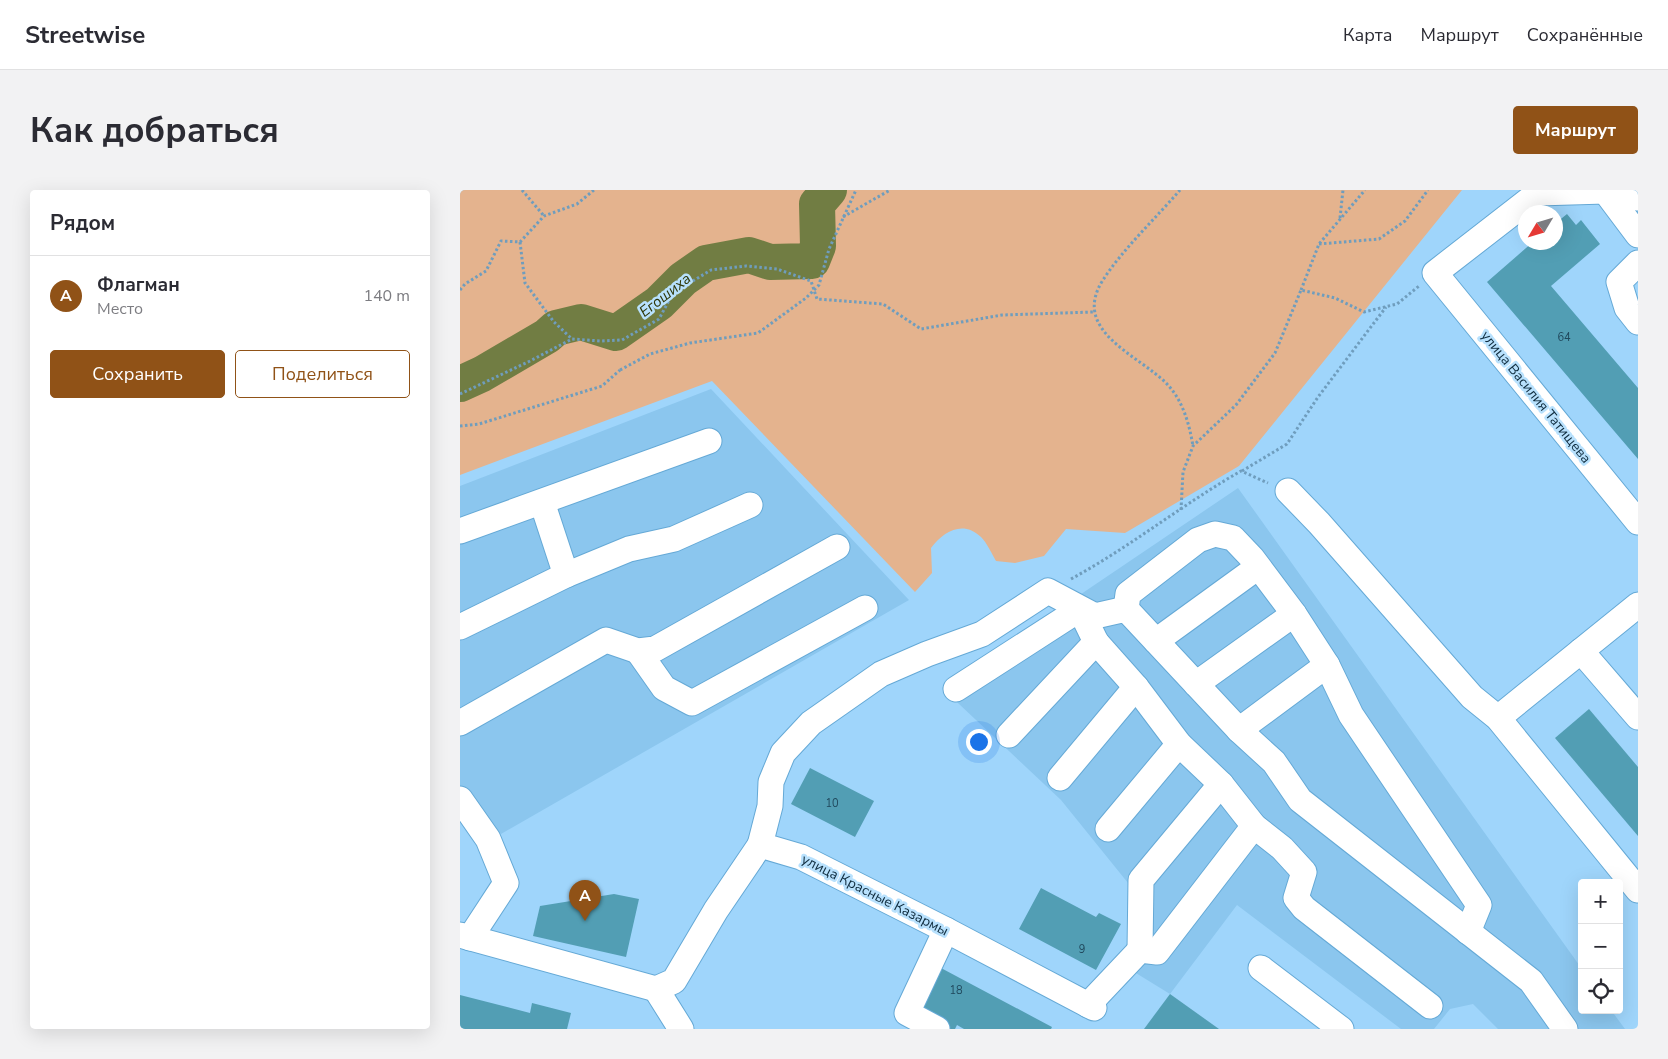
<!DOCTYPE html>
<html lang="ru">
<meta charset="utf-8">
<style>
body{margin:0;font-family:"Nunito Sans",sans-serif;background:#f2f2f3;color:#2b2b33}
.controls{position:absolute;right:15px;bottom:15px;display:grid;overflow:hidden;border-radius:5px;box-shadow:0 5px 20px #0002}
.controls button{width:45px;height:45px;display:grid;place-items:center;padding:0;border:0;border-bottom:1px solid #e1e1e2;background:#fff;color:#2b2b33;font:25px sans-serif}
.compass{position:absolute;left:1058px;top:15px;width:45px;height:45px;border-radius:50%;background:#fff;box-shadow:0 5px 20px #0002;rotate:232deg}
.you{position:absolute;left:518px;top:551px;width:18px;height:18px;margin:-12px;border:4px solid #fff;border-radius:50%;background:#1a73e8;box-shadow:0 0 0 8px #1a73e833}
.badge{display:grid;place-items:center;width:32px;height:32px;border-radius:50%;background:#905217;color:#fff;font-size:16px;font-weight:700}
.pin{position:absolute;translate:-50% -41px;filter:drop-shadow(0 1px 2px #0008)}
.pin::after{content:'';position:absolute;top:26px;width:18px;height:15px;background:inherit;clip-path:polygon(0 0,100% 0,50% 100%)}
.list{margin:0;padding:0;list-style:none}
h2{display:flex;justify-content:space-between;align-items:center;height:65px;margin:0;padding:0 20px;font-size:21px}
h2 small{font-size:16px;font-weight:400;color:#7c7c81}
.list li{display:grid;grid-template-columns:32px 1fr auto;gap:15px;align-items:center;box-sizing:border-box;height:80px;padding:0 20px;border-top:1px solid #e1e1e2}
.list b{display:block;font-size:19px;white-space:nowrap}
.list p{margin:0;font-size:16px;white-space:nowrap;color:#7c7c81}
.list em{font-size:16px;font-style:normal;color:#7c7c81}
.actions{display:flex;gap:10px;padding:15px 20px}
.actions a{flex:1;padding:11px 0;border:1px solid #905217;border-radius:5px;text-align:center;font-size:18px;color:#905217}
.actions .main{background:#905217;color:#fff}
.icon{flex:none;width:28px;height:28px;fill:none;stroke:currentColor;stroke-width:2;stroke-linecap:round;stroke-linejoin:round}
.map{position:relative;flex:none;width:1178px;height:839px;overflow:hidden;border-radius:5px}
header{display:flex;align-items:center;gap:30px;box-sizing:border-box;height:70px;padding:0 25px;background:#fff;border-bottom:1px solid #e1e1e2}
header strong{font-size:24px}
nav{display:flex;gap:28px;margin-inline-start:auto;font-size:18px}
.intro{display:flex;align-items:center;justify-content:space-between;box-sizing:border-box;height:120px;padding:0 30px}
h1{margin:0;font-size:35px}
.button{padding:12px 22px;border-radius:5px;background:#905217;color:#fff;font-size:18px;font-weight:700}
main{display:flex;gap:30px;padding:0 30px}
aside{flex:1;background:#fff;border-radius:5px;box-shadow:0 5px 20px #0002}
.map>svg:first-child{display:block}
.built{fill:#8bc6ee}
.green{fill:#e4b38e}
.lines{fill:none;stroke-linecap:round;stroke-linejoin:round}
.river{stroke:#717d43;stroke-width:36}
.building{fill:#529eb4}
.minor-casing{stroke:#65a9d6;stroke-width:27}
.path{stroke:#6f9dbd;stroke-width:3;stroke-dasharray:2.5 2.5;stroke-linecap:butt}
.minor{stroke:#fff;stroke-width:25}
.path-bridge{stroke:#6f9dbd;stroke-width:3;stroke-dasharray:2.5 2.5;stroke-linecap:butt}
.labels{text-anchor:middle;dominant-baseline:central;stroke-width:5;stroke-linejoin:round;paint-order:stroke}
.number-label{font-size:11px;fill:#20485c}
.street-label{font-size:14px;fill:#0f2c3e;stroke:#b8e1fd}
.water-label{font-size:15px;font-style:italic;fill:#2d3506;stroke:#b8e1fd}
</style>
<header>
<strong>Streetwise</strong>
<nav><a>Карта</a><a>Маршрут</a><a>Сохранённые</a></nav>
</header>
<div class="intro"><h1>Как добраться</h1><a class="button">Маршрут</a></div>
<main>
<aside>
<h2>Рядом<small></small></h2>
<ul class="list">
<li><span class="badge">A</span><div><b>Флагман</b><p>Место</p></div><em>140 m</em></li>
</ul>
<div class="actions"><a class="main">Сохранить</a><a>Поделиться</a></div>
</aside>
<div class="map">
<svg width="1178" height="839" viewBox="0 0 1178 839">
<rect width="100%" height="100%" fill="#9fd5fb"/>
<g class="built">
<path d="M251 199 449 410 41 644 3 598H0V296Z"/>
<path d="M778 298 1122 779V820H1151L1165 839H1038L1013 814 990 819 974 839H941L777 715 710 804 671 780 668 693 601 610 482 498Z"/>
</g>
<path class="green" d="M0 0H1002L779 276 665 343 606 339 584 366 555 373 536 371C532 364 527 353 521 347 503 330 484 341 471 358L472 383 455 402 252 191 0 285Z"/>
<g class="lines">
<path class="river" d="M0 194 22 184 87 146 96 138 121 132 156 143 199 113 223 89 246 73 289 65 310 72 352 71 358 56 357 14 369 0"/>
</g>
<g class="building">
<path d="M1107 24 1116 35 1121 30 1140 54 1091 96 1178 198V269L1027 92 1073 52H1096V33Z"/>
<path d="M1129 519 1178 577V646L1095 548Z"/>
<path d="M350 578 414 611 395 647 331 614Z"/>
<path d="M581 698 636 727 639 723 661 734 636 780 559 739Z"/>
<path d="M154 704 179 709 166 767 73 746 80 716Z"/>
<path d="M481 778 592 837 591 839H504L497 835 495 839H490L458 822Z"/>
<path d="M710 804 759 839H684Z"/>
<path d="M0 805 70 823 72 813 111 823 107 839H0Z"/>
</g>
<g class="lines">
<defs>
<g id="minor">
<path d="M1145 1 1078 3 975 83 1178 332"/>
<path d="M1178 8 1145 1 1178 45"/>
<path d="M1178 73 1159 92 1167 118 1178 132"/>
<path d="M828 301 859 333 1012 507 1038 528 1178 700"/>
<path d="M82 312 106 385"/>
<path d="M0 341 249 251"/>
<path d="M666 419 668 404 738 350 755 344 773 348 792 368 834 424 867 475 891 525 1019 715 1008 742"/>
<path d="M0 437 106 385 169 359 214 349 290 315"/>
<path d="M696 451 798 377"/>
<path d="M178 461 204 498 232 513 405 418"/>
<path d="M1121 461 1178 527"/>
<path d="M736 494 834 424"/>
<path d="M496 499 620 419 636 452 676 497 719 554 761 594 794 636 822 658 844 682 836 708 844 718 970 816"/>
<path d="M1038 528 1178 415"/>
<path d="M0 533 146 450 178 461 195 459 377 357"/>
<path d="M779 540 867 475"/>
<path d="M549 545 636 452"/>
<path d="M600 588 676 497"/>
<path d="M0 609 28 649 46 693 10 748"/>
<path d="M648 639 719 554"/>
<path d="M300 655 310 616 311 592 323 563 351 533 421 484 467 464 522 444 588 401 635 426 666 419 779 540 814 572 840 610 1071 791 1105 839"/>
<path d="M0 745 196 799"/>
<path d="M680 760 681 690 761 594"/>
<path d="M801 778 881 839"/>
<path d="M628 815 680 760 697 762 794 636"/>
<path d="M221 839 196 799 214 791 256 720 300 655 341 667 486 740 634 818"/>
<path d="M477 839 447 823 486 740"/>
</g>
</defs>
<use href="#minor" class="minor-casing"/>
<g class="path">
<path d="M62 0 84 26"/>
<path d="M720 0C696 28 662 60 643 90 610 141 679 165 707 194 723 211 729 233 733 256"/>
<path d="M383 27 430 0"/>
<path d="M880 28 883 0"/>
<path d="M60 52 65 93 94 132 112 149"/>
<path d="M859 54 919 49 945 31 968 0"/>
<path d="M0 100 5 94 26 81 41 51 60 52 84 26 117 14 134 0"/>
<path d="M841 100 859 54 905 0"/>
<path d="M0 204 70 171 112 149 141 151 162 150 199 129 213 103 251 80 286 76 317 79 351 91 357 109 423 114 461 139 542 125 634 122"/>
<path d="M0 236 19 234 142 196 160 180"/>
<path d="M782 281 827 254 858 207 926 117"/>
<path d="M721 320 723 282 733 256 776 215 815 163 841 100 875 108 904 122 937 114 959 96"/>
<path d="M611 389C670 357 723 314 781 281L808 293"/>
</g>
<use href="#minor" class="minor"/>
<path class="path-bridge" d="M160 180 190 164 230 153 298 143 346 108 359 95 369 59 396 0"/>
</g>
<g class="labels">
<g class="number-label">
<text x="1104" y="147">64</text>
<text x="372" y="613">10</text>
<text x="622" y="759">9</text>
<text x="496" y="800">18</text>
</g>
<g class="street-label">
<text transform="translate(1076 207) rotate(51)">улица Василия Татищева</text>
<text transform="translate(415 705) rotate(27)">улица Красные Казармы</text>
</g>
<g class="water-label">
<text transform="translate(205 105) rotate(-38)">Егошиха</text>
</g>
</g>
</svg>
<div class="controls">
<button>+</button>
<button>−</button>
<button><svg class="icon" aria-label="locate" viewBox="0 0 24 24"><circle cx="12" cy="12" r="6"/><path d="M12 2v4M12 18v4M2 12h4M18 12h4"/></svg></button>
</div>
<svg class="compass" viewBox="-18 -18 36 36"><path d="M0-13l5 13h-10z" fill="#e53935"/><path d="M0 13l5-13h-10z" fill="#7c7c81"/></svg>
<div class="you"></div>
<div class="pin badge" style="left:125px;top:731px">A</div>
</div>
</main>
